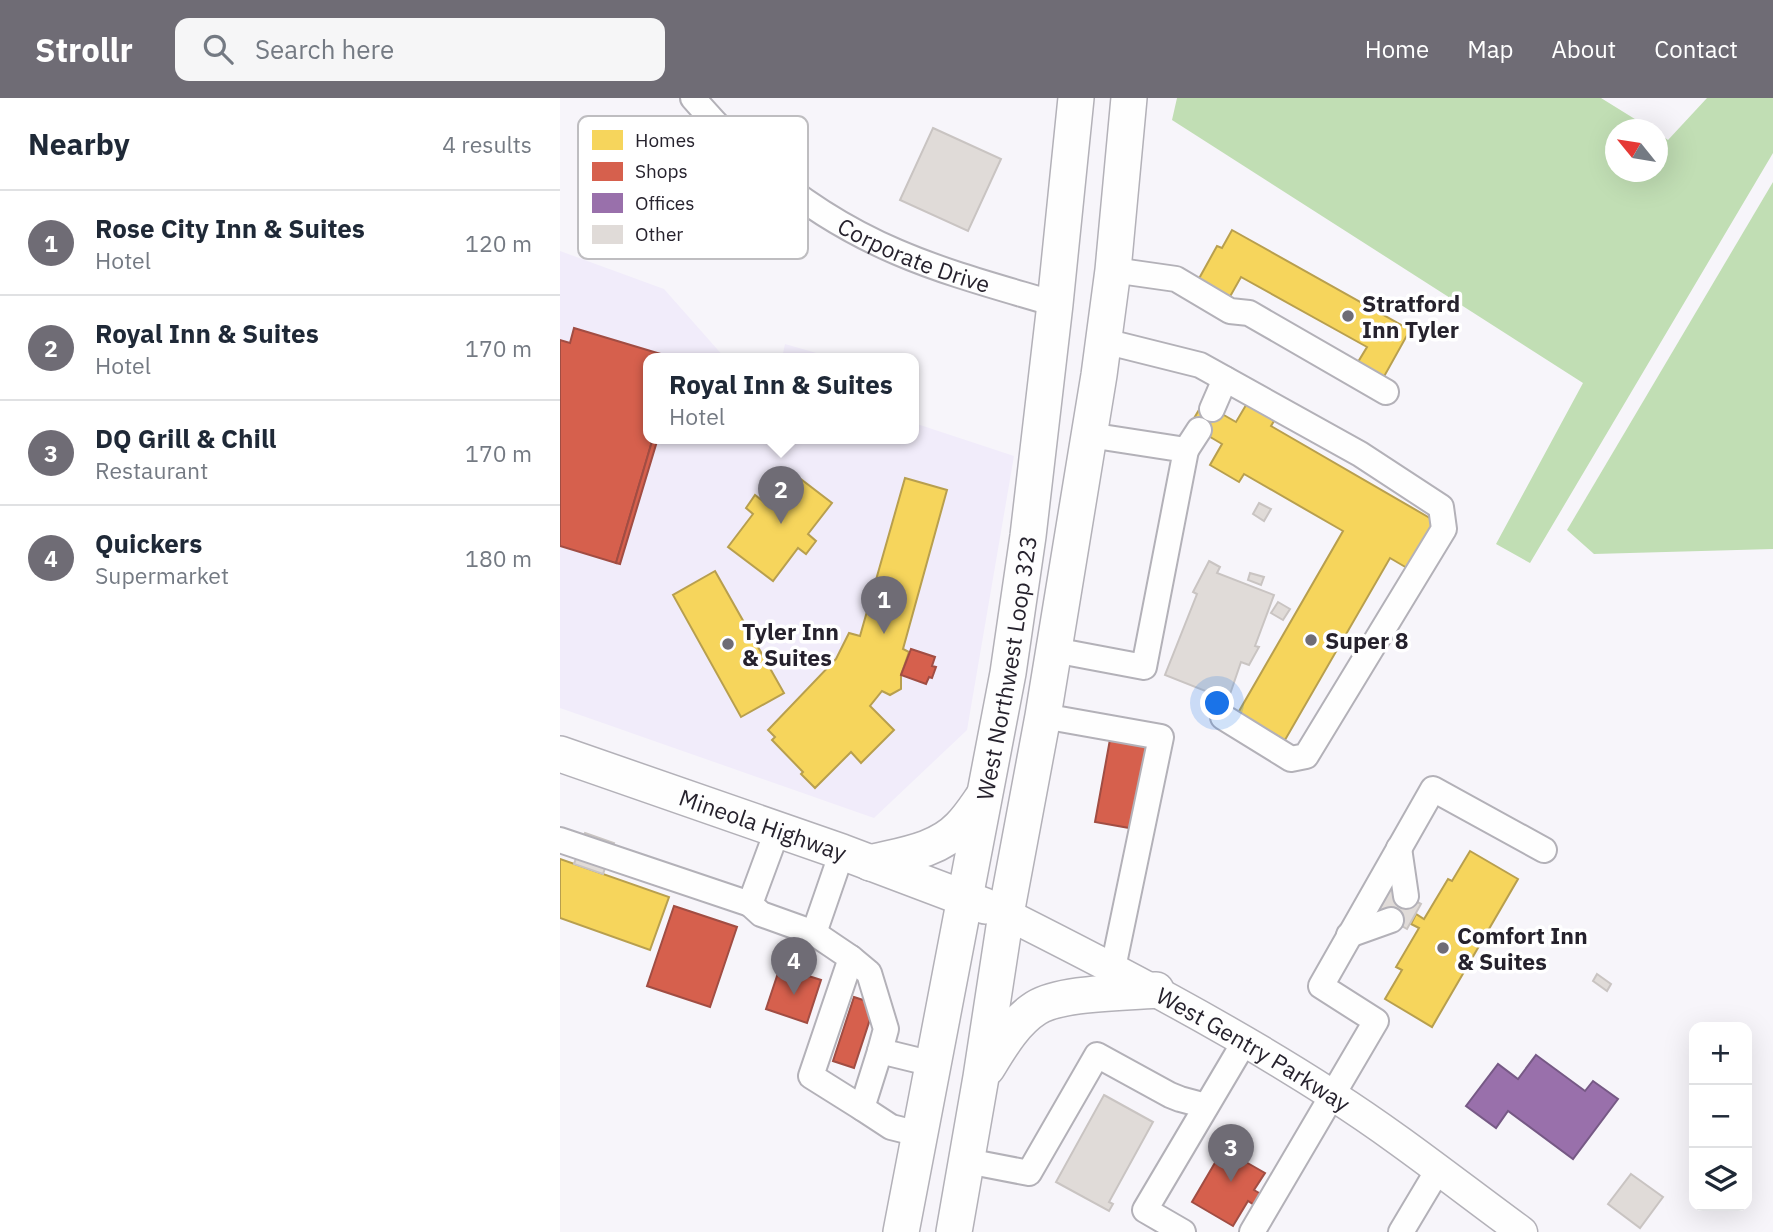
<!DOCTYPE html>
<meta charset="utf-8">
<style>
body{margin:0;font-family:"IBM Plex Sans",sans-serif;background:#f6f6f7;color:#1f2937}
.controls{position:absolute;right:21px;bottom:21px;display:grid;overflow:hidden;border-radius:14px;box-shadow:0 7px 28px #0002}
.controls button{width:63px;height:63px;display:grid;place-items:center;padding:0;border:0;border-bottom:2px solid #e0e1e3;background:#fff;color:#1f2937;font:35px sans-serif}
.compass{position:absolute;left:1045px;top:21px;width:63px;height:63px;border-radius:50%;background:#fff;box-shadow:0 7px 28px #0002;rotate:300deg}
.you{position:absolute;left:658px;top:606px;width:24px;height:24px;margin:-18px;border:5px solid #fff;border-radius:50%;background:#1a73e8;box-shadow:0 0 0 10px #1a73e833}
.badge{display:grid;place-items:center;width:46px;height:46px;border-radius:50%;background:#6f6c75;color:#fff;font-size:23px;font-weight:700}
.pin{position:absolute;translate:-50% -58px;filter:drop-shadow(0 2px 4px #0008)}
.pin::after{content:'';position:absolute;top:37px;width:24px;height:21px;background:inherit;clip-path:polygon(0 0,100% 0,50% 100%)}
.popup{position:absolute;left:83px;top:255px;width:276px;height:91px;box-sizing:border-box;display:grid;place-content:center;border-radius:14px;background:#fff;filter:drop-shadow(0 2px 5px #0005);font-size:23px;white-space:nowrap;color:#747a83}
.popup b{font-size:26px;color:#1f2937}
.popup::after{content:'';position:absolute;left:50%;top:100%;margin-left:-14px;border:14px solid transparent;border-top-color:#fff}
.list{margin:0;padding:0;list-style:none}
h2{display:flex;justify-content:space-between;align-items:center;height:91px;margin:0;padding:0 28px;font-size:30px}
h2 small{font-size:23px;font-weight:400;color:#747a83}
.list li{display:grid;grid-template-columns:46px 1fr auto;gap:21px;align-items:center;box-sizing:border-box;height:105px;padding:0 28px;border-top:2px solid #e0e1e3}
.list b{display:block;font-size:26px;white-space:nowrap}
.list p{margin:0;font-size:23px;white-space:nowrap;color:#747a83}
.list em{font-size:23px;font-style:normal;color:#747a83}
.icon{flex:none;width:38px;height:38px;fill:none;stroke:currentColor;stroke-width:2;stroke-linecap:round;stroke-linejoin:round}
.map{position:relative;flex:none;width:1213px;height:1134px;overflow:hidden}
header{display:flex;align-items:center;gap:42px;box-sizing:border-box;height:98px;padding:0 35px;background:#6f6c75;color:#fff}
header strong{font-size:33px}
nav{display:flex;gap:38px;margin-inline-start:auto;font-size:24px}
.search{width:490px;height:63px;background:#f6f6f7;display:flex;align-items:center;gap:18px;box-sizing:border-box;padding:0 24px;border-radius:14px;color:#747a83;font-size:26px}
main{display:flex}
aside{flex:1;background:#fff}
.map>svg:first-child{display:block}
.built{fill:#f1ecfa}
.forest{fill:#c1deb4}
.homes{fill:#f6d55c;stroke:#b89f4e;stroke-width:2}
.shops{fill:#d6604d;stroke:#a14d43;stroke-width:2}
.offices{fill:#9970ab;stroke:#765985;stroke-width:2}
.building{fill:#e0dbd8;stroke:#c9c4c2;stroke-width:2}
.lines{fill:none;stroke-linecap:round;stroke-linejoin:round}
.minor-casing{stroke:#b3b1b8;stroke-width:28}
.major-casing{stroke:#b3b1b8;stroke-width:33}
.highway-casing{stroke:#b3b1b8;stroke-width:38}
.minor{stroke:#fefefe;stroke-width:24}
.major{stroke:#fefefe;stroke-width:30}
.highway{stroke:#fefefe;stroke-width:35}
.poi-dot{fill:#6f6c75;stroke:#fff;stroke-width:2.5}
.labels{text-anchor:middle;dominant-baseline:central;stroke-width:7;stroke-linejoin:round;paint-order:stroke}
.street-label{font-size:23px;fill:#26222d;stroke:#fff}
.poi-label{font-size:23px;font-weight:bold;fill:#26222d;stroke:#fff;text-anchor:start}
.key{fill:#fff;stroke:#bebdc0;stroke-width:2}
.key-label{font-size:19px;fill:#26222d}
</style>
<header>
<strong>Strollr</strong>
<div class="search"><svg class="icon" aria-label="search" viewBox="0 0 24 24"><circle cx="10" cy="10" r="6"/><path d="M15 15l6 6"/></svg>Search here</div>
<nav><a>Home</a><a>Map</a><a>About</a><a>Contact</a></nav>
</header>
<main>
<aside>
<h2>Nearby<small>4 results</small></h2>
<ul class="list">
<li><span class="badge">1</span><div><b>Rose City Inn &amp; Suites</b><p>Hotel</p></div><em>120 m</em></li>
<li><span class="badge">2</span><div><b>Royal Inn &amp; Suites</b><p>Hotel</p></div><em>170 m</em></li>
<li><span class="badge">3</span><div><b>DQ Grill &amp; Chill</b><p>Restaurant</p></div><em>170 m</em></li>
<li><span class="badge">4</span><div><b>Quickers</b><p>Supermarket</p></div><em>180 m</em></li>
</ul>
</aside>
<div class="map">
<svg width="1213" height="1134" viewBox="0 0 1213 1134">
<rect width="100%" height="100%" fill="#f7f5fa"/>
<g class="built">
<path d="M0 153 104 191 165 260H88V340H354V325L454 358 407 632 314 720 0 610Z"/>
<path d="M225 246 274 260H222Z"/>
</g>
<g class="forest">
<path d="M617 0H1041L1091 31 1056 32V74H1098V35L1108 42 1147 0H1213V55L970 465 936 446 1023 285 612 22Z"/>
<path d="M1213 84V451L1034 456 1007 432Z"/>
</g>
<g class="homes">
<path d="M672 132 850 232 821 284 795 269 807 249 681 179 667 204 636 186 657 148 662 150Z"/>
<path d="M689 302 717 318 711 328 875 423 847 470 830 460 725 642 678 615 783 433 684 376 679 384 650 367 662 346 630 327 643 305 676 324Z"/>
<path d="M229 372 272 405 248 436 256 443 246 456 238 450 213 483 168 449 193 416 186 410 195 397 204 404Z"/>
<path d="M345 380 387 392 343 551 349 554 341 577V591L330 597 322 593 310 608 334 632 301 665 291 654 255 690 241 676 243 674 212 642 215 639 208 632 276 561 289 535 300 538Z"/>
<path d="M155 473 224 595 181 619 113 497Z"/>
<path d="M910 753 958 781 872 929 825 901 842 872 836 869 859 830 851 826 856 816 864 821 888 781 892 783Z"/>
<path d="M0 761 109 799 90 852 0 820Z"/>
</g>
<g class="shops">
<path d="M14 230 114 260H88V340H93L56 465 0 448V242L10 245Z"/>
<path d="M93 340H98L60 466 56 465Z"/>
<path d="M351 551 375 559 372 568 376 569 372 580 369 579 366 586 341 577Z"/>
<path d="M551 636 591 643 575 731 535 724Z"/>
<path d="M114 808 177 829 150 909 87 888Z"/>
<path d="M220 869 261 882 247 925 206 911Z"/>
<path d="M294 899 315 906 294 970 273 963Z"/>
<path d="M663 1051 705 1075 694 1092 706 1099 699 1110 688 1103 673 1128 632 1104Z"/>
</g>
<path class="offices" d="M976 957 1025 993 1033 983 1058 1001 1013 1061 948 1013 936 1030 906 1008 938 966 958 981Z"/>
<g class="building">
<path d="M373 30 441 61 408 133 340 102Z"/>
<path d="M699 405 711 411 704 423 693 416Z"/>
<path d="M649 463 660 469 657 475 714 497 695 548 699 549 689 567 681 564 668 602 605 577 637 496 633 494Z"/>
<path d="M690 475 704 479 701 487 688 482Z"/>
<path d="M718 504 730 511 723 522 711 515Z"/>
<path d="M25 735 54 745 43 776 14 766Z"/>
<path d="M830 789 861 806 847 831 817 814Z"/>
<path d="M1037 876 1051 886 1047 893 1033 883Z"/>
<path d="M544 997 593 1024 549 1104 553 1106 549 1113 496 1084Z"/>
<path d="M1071 1076 1103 1099 1080 1130 1048 1106Z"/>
</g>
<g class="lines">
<defs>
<g id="minor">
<path id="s1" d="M133 0C189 66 257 120 337 154 388 176 442 190 495 206"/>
<path d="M553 172 616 181 670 213 689 215 826 294"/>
<path d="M544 243 640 267 800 356 881 409 884 431 746 658 731 661 663 619"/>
<path d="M652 311 665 281"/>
<path d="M626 352 639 332"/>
<path d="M494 552 584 569 626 352 529 337"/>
<path d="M483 618 601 639 553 870"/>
<path d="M0 742 190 806 217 733"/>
<path d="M839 750 846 798"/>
<path d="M190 806 201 816 254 835 291 860 251 978 302 1010"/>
<path d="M254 835 282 754"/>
<path d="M789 837 831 822"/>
<path d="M291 860 309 875 326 931 320 953"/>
<path d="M359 1036 331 1029 302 1010 320 953 373 966"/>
<path d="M407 1063 469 1075 537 957 610 997 620 1001 646 1008"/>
<path d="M623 1134 585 1112 685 943"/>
<path d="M692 1134 816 923 761 888 873 691 984 752"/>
<path d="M841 1134 878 1072"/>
</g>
<g id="major">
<path id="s2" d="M446 816C557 872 667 929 772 997 838 1039 899 1088 962 1134"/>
</g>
<g id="highway">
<path id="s3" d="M0 656 282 754 425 808"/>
<path d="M310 765C342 757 377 753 400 729 409 720 416 709 423 699"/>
<path d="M427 970C440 949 454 924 476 910 502 894 564 895 596 892"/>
<path id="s4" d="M341 1134 448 575 468 438 495 206 516 0"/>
<path d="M394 1134 421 979 446 816 483 618 539 277 553 172 569 0"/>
</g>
</defs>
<use href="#minor" class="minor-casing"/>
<use href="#major" class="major-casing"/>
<use href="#highway" class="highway-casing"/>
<use href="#minor" class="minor"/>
<use href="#major" class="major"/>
<use href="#highway" class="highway"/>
</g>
<g class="poi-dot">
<circle cx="788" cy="218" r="7"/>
<circle cx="751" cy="542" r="7"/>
<circle cx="168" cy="546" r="7"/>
<circle cx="883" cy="850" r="7"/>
</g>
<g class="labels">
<g class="street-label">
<text stroke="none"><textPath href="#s1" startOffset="275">Corporate Drive</textPath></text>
<text stroke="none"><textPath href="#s4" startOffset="574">West Northwest Loop 323</textPath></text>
<text stroke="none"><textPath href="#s3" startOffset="215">Mineola Highway</textPath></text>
<text stroke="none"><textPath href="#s2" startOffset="282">West Gentry Parkway</textPath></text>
</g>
<g class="poi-label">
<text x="802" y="205">Stratford<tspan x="802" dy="26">Inn Tyler</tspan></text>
<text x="182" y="533">Tyler Inn<tspan x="182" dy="26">&amp; Suites</tspan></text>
<text x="765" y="542">Super 8</text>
<text x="897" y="837">Comfort Inn<tspan x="897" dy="26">&amp; Suites</tspan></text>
</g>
</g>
<rect x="18" y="18" width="230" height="143" rx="10" class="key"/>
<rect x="32" y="32" width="31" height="20" fill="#f6d55c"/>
<rect x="32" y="64" width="31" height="19" fill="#d6604d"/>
<rect x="32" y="95" width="31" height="20" fill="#9970ab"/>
<rect x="32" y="127" width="31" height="19" fill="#e0dbd8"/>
<g class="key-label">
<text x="75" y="49">Homes</text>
<text x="75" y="80">Shops</text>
<text x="75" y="112">Offices</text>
<text x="75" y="143">Other</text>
</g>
</svg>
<div class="controls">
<button>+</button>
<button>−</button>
<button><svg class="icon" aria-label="layers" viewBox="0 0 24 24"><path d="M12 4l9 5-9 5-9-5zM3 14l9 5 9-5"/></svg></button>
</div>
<svg class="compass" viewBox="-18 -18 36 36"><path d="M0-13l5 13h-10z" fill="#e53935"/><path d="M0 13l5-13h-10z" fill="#747a83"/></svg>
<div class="you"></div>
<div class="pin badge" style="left:324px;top:536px">1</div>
<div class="pin badge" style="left:221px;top:426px">2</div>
<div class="popup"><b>Royal Inn &amp; Suites</b>Hotel</div>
<div class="pin badge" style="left:671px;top:1084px">3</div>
<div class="pin badge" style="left:234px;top:897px">4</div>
</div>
</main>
